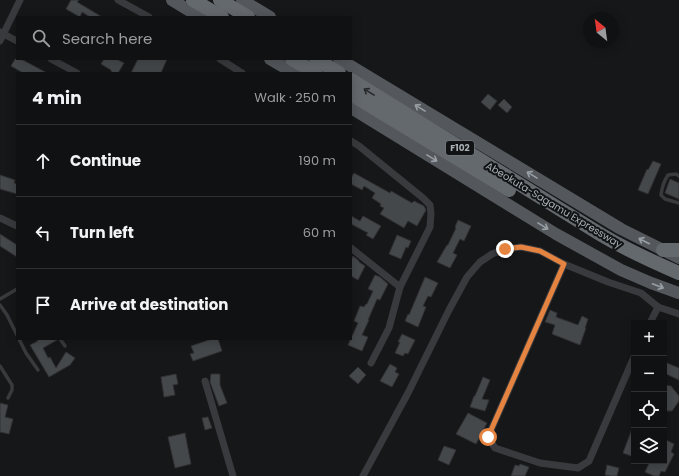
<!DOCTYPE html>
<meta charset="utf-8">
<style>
body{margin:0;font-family:Poppins,sans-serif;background:#191a1b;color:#f1f3f6}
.controls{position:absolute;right:12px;bottom:12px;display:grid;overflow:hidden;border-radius:0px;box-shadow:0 2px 10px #0003}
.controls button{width:36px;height:36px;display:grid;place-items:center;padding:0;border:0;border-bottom:1px solid #303132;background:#101112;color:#f1f3f6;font:20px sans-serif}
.compass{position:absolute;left:583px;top:12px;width:36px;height:36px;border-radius:50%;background:#101112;box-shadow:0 2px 10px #0003;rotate:331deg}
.stop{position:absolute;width:12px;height:12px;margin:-9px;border:3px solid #e58341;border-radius:50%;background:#fff}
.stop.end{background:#e58341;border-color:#fff;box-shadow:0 1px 4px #0008}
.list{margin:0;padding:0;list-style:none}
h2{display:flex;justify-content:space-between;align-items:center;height:52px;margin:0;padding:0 16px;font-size:17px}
h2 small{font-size:13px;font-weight:400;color:#9c9d9f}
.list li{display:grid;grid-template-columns:26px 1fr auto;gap:12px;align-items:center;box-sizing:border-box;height:72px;padding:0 16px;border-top:1px solid #303132}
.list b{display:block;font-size:15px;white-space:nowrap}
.list em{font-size:13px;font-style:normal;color:#9c9d9f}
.icon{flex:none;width:22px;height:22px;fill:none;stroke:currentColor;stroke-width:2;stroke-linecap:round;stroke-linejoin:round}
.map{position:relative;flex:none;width:679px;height:476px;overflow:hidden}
.search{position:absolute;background:#101112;box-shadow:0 2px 10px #0003;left:16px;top:16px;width:336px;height:44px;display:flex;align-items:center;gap:10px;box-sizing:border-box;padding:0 14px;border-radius:0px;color:#9c9d9f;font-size:15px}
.panel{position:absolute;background:#101112;box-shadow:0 2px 10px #0003;left:16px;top:72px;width:336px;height:268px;border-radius:0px}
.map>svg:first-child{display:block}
.building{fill:#45484b;stroke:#313134}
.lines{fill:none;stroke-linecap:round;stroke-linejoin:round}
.lane{stroke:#383a3d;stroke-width:3.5}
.street{stroke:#383a3d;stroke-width:7}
.primary{stroke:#54585c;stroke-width:12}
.highway{stroke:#64696e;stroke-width:14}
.oneway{stroke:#26282a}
.oneway2{stroke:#989fa5}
.route{stroke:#e58341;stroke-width:5}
.labels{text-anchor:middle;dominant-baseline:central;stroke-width:4;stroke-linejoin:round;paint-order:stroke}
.shield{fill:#111213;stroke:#7b8186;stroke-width:1}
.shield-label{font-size:9px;font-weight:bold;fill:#a9b1b7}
.street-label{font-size:10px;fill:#a9b1b7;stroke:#111213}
</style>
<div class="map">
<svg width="679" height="476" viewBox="0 0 679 476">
<rect width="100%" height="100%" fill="#161718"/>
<g class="building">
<path d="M71 0H79L77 2 102 17H90L82 12 80 17 66 9Z"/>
<path d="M15 59H21L47 73H23L11 66Z"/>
<path d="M104 59H116L124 63 118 73H113L111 71V70L101 64Z"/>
<path d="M138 59H167L161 73H131Z"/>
<path d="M488 94 497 101 490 110 481 102Z"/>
<path d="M504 99 512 107 507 113 498 105Z"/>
<path d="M653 161 661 164 648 194 638 190 647 169 648 170Z"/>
<path d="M354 173 390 193 391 191 412 203 414 201 424 206 426 210 417 226 408 221 404 228 380 214 384 208 380 206 381 204 372 198 375 193 364 186 362 190 351 184V178Z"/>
<path d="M0 175 15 180 14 183 17 184V194L0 189Z"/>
<path d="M670 179 679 183V199L665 193Z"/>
<path d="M351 216 360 221 363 216 381 226 373 239 366 235 368 233 351 224Z"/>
<path d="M458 220 471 226 464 241 460 239 453 253 457 255 450 268 437 262 447 245H448L456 228 455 227Z"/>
<path d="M0 234 17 245V257L0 246Z"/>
<path d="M397 235 411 241 408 248 406 247 401 259 389 254Z"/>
<path d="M353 256 359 261V262L365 266 358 280 351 276V260Z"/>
<path d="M375 275 380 277 388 284 380 300 377 299 368 320H369L362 335 368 337 362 351 348 345 358 323 354 321 360 306 364 307 366 304H367L373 291 368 289Z"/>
<path d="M425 277 438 283 431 297 428 296 423 306 426 307 418 327 405 321 408 314 409 315Z"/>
<path d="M550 310 557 313 556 317 578 325 582 316 588 319 585 328H586L580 345 552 334 555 325 545 322Z"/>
<path d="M402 334 415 340 408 354 405 353 403 356 395 353 400 342H398Z"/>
<path d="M37 339H57V340L43 348 48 358 50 357 56 368 66 352 75 358 70 365 49 377 30 345 38 341Z"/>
<path d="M212 339H218L222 351 193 361 190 354 194 353 191 346Z"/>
<path d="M667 363 679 368V380L664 373V366H666Z"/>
<path d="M390 364 397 368 395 372 399 374 392 387 380 381Z"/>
<path d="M358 367 366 375 358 384 349 376Z"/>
<path d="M176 374 178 384 173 385 175 395 164 397 161 377Z"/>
<path d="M211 374H220V385L227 403 219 406 210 382Z"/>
<path d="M483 377 490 380 482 399 489 400 485 411 470 407 474 396H475Z"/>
<path d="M664 385 671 386 679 396V401L672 411H664Z"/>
<path d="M0 403 8 405 5 417 13 419 9 434 0 432Z"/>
<path d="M468 413 487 423 476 444 456 434Z"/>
<path d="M208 417 212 428 205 430 202 418Z"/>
<path d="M633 426H634V457L623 453Z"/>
<path d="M185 433 191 464 175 468 168 437Z"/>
<path d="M664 439 674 444 671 452 674 454 665 472 661 471 659 476H654L645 472 650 461H664Z"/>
<path d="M444 446 456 450 449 465 438 460Z"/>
<path d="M520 464 529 467 525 476H511L515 465 519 466Z"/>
<path d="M607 465 619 468 617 476H611L605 475Z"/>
</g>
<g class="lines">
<g class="lane">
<path d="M679 176 676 174 668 175C664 181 662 187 661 195L665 199 679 203"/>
<path d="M0 299 17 289"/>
<path d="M0 305 7 315 17 335"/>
<path d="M19 339 26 353 38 370"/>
<path d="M60 339 65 346"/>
<path d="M0 366 12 385V390L8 398"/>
</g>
<g class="street">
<path d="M118 0 149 17"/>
<path d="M0 32 17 41"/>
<path d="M0 41 20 0"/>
<path d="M51 59 77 73"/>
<path d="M220 59 242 73"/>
<path d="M351 141 359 146 423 198 430 205 431 214 430 227 400 287 389 328 371 363"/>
<path d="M0 218 17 226"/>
<path d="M351 248 400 287"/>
<path d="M564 264 488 437 495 448 540 463 578 468 589 461 634 357"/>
<path d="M650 323 658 307"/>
<path d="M205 381 233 476"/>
<path d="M363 476 408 393 449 310 467 277 480 262 492 254 505 249 521 247 540 251 564 264 608 282 641 293 658 307 679 314"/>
</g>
<g class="primary">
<path d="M172 0 200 17"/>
<path d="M242 0 270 17"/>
<path d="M270 59 294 73"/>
<path d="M339 59 621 229 679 258"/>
<path d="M351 108 556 234 621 270 651 283 679 293"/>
</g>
<g class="highway">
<path d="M193 0 222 17"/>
<path d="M220 0 248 17"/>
<path d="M292 59 316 73"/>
<path d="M316 59 339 73"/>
<path d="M351 80 600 234C625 249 651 261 679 273"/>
<path d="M351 94 509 190"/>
<path d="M663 250H679"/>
</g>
</g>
<defs><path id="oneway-shaft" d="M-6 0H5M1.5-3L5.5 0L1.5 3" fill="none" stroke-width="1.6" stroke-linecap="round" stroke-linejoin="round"/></defs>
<use class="oneway" href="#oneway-shaft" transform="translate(369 92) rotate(-148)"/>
<g class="oneway2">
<use href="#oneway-shaft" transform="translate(420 108) rotate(-149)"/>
<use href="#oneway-shaft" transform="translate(432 158) rotate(31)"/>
<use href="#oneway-shaft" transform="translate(532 175) rotate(-149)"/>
<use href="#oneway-shaft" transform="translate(543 226) rotate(31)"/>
<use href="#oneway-shaft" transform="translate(644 241) rotate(-153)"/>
<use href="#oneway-shaft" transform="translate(658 286) rotate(21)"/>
</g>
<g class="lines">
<path class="route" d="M488 437 564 264 540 251 521 247 505 249"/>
</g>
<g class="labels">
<rect class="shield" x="446" y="141" width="28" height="14" rx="3"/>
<g class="shield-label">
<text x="460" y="148">F102</text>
</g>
<g class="street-label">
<text transform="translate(554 205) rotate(31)">Abeokuta-Sagamu Expressway</text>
</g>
</g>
</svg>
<div class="controls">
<button>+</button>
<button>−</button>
<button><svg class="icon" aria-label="locate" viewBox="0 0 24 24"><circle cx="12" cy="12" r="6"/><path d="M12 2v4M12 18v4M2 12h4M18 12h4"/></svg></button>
<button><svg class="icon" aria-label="layers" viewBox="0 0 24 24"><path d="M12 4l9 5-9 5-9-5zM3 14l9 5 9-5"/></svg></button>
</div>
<svg class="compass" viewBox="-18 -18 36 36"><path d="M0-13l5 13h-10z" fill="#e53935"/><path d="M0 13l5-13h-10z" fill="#9c9d9f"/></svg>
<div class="stop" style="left:488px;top:437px"></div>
<div class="stop end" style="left:505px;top:249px"></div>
<div class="search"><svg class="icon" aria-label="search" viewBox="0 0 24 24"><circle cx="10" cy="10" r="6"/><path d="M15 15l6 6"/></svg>Search here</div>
<section class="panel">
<h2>4 min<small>Walk · 250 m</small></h2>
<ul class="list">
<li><svg class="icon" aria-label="ahead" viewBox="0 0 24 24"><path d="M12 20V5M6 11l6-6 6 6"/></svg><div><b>Continue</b></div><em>190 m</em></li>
<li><svg class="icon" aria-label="left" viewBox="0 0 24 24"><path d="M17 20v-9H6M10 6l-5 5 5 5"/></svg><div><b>Turn left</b></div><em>60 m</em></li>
<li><svg class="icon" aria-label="arrive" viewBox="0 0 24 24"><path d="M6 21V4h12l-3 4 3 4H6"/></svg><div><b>Arrive at destination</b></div></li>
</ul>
</section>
</div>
